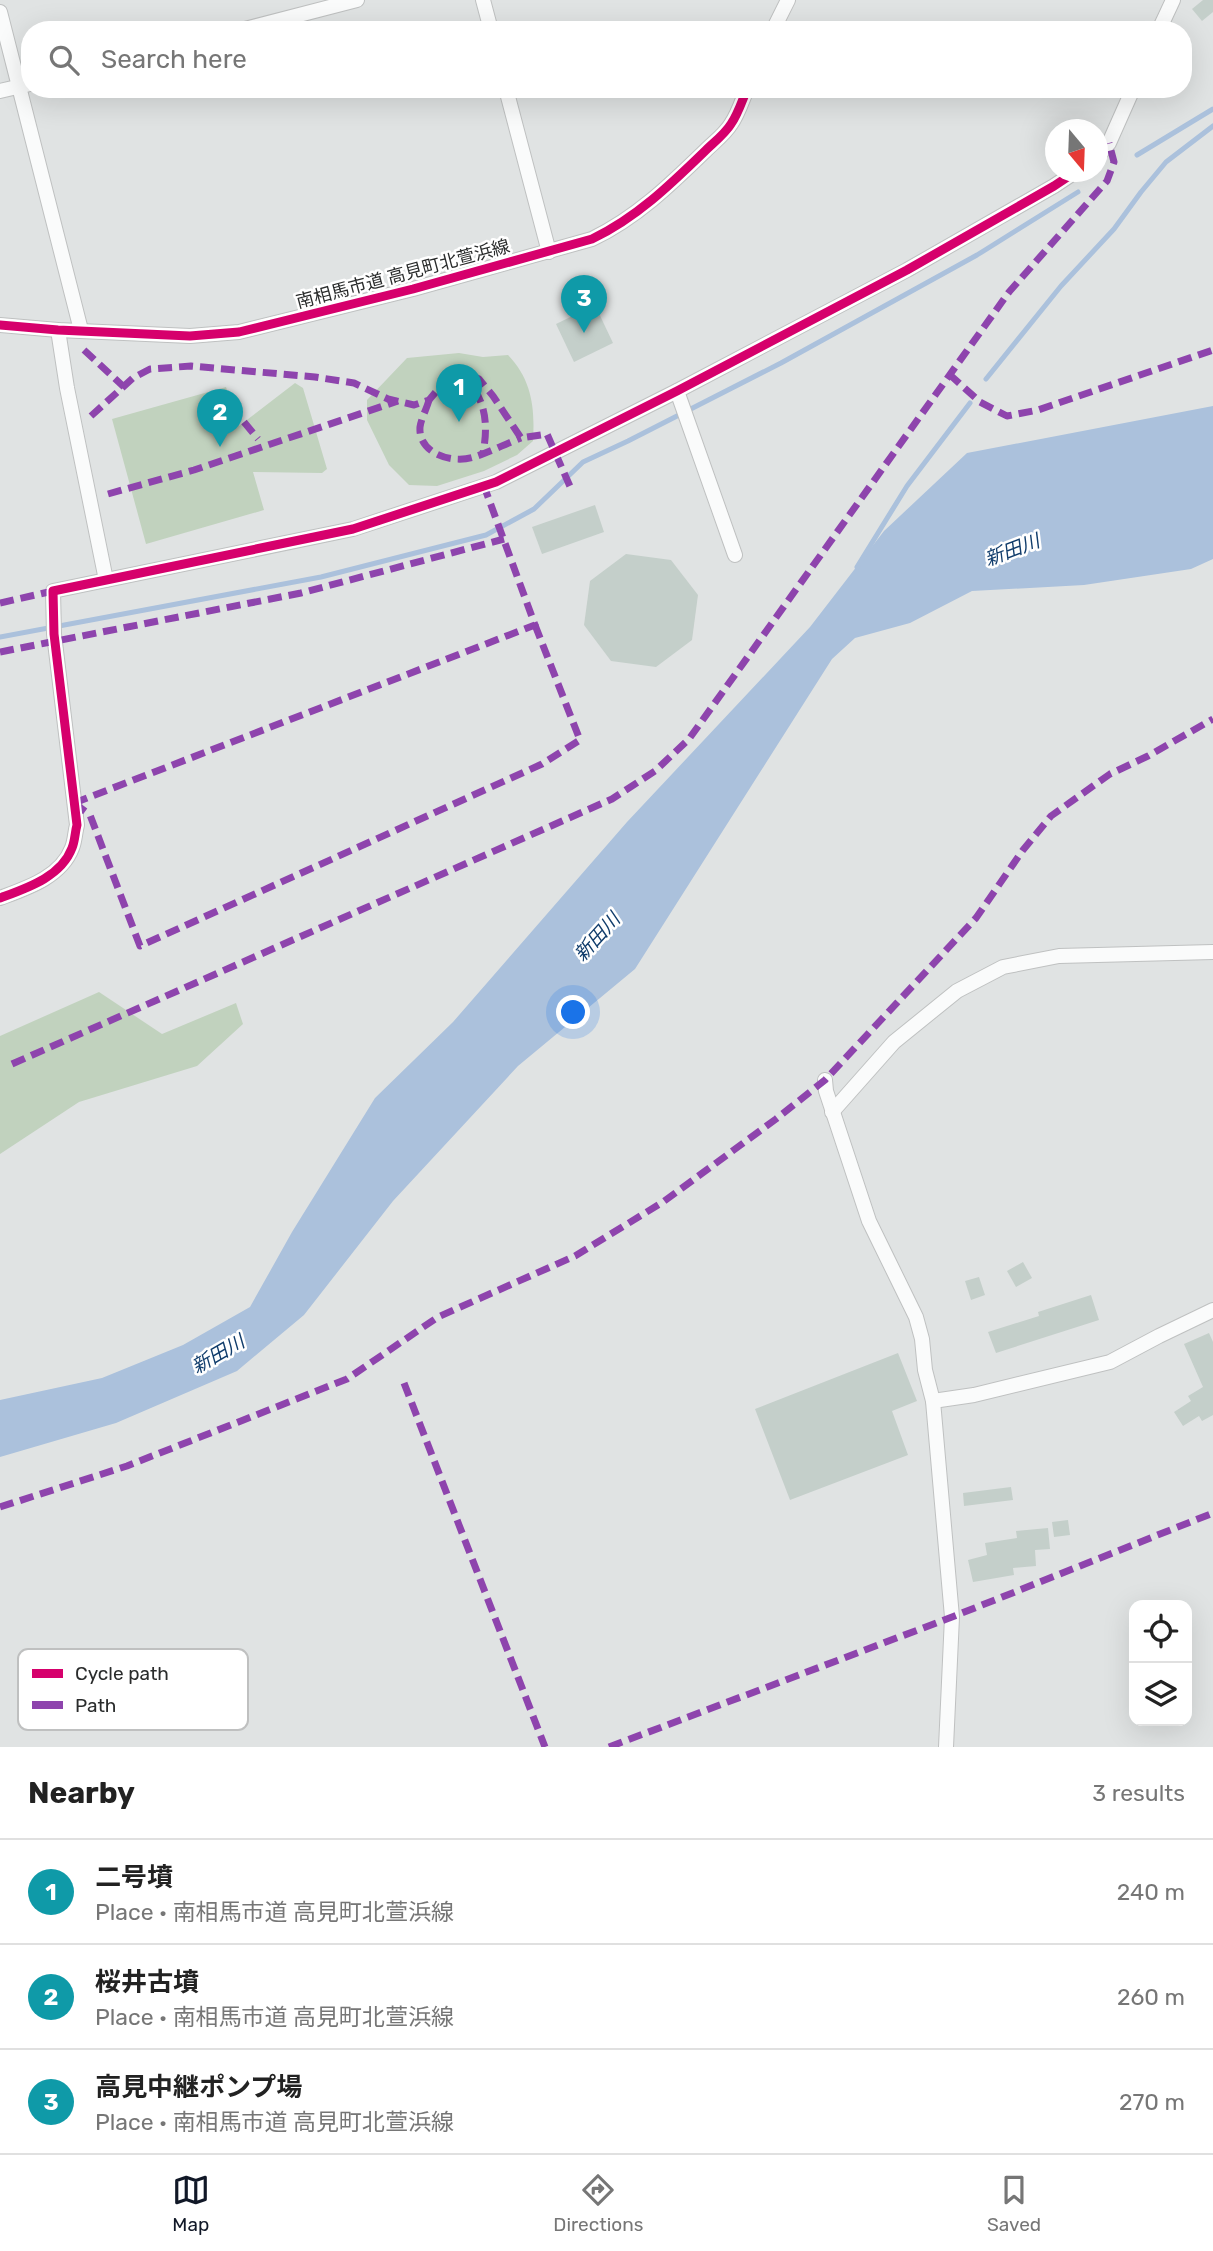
<!DOCTYPE html>
<meta charset="utf-8">
<style>
body{margin:0;font-family:Rubik,"Noto Sans JP",sans-serif;background:#f6f6f6;color:#222}
.controls{position:absolute;right:21px;bottom:21px;display:grid;overflow:hidden;border-radius:14px;box-shadow:0 7px 28px #0002}
.controls button{width:63px;height:63px;display:grid;place-items:center;padding:0;border:0;border-bottom:2px solid #e0e0e0;background:#fff;color:#222;font:35px sans-serif}
.compass{position:absolute;left:1045px;top:119px;width:63px;height:63px;border-radius:50%;background:#fff;box-shadow:0 7px 28px #0002;rotate:161deg}
.you{position:absolute;left:574px;top:1013px;width:24px;height:24px;margin:-18px;border:5px solid #fff;border-radius:50%;background:#1a73e8;box-shadow:0 0 0 10px #1a73e833}
.badge{display:grid;place-items:center;width:46px;height:46px;border-radius:50%;background:#111827;color:#fff;font-size:23px;font-weight:700}
.pin{position:absolute;translate:-50% -58px;filter:drop-shadow(0 2px 4px #0008)}
.pin::after{content:'';position:absolute;top:37px;width:24px;height:21px;background:inherit;clip-path:polygon(0 0,100% 0,50% 100%)}
.list{margin:0;padding:0;list-style:none}
h2{display:flex;justify-content:space-between;align-items:center;height:91px;margin:0;padding:0 28px;font-size:30px}
h2 small{font-size:23px;font-weight:400;color:#767676}
.list li{display:grid;grid-template-columns:46px 1fr auto;gap:21px;align-items:center;box-sizing:border-box;height:105px;padding:0 28px;border-top:2px solid #e0e0e0}
.list b{display:block;font-size:26px;white-space:nowrap}
.list p{margin:0;font-size:23px;white-space:nowrap;color:#767676}
.list em{font-size:23px;font-style:normal;color:#767676}
.icon{flex:none;width:38px;height:38px;fill:none;stroke:currentColor;stroke-width:2;stroke-linecap:round;stroke-linejoin:round}
.map{position:relative;flex:none;width:1213px;height:1747px;overflow:hidden}
.search{position:absolute;background:#fff;box-shadow:0 7px 28px #0002;left:21px;right:21px;top:21px;height:77px;display:flex;align-items:center;gap:18px;box-sizing:border-box;padding:0 24px;border-radius:28px;color:#767676;font-size:26px}
.sheet{height:406px;background:#fff}
nav{display:flex;justify-content:space-around;align-items:center;box-sizing:border-box;height:98px;border-top:2px solid #e0e0e0;background:#fff;font-size:19px;color:#767676}
nav a{display:grid;justify-items:center;gap:4px}
nav .on{color:#111827}
.map>svg:first-child{display:block}
.green{fill:#c1d2be}
.water{fill:#abc1dc}
.lines{fill:none;stroke-linecap:round;stroke-linejoin:round}
.stream{stroke:#abc1dc;stroke-width:5}
.building{fill:#c4cfca}
.minor-casing{stroke:#bfc1c1;stroke-width:16}
.minor{stroke:#fafbfb;stroke-width:14}
.quiet{stroke:#8e44ad;stroke-width:7;stroke-dasharray:14 7;stroke-linecap:butt}
.cycleway-casing{stroke:#fff;stroke-width:13}
.cycleway{stroke:#d6006c;stroke-width:9}
.labels{text-anchor:middle;dominant-baseline:central;stroke-width:5;stroke-linejoin:round;paint-order:stroke}
.street-label{font-size:18px;fill:#2a2c2c;stroke:#fff}
.water-label{font-size:19px;font-style:italic;fill:#113d6c;stroke:#fff}
.key{fill:#fff;stroke:#bfc0c0;stroke-width:2}
.key-label{font-size:19px;fill:#2a2c2c}
</style>
<div class="map">
<svg width="1213" height="1747" viewBox="0 0 1213 1747">
<rect width="100%" height="100%" fill="#e0e3e3"/>
<g class="green">
<path d="M459 353 483 357 508 355C532 380 535 408 533 441L517 455 484 471 437 486 409 485 389 465 367 420V400L407 358Z"/>
<path d="M295 383 303 388 327 469 322 473 253 472 264 510 146 544 112 419 226 387 239 426Z"/>
<path d="M99 992 162 1034 236 1003 243 1024 197 1066 79 1102 0 1154V1036Z"/>
</g>
<path class="water" d="M1213 406V559L1191 569 1084 585 972 591 910 623 855 638 832 659 635 969 518 1066 393 1201 304 1315 237 1371 116 1423 0 1457V1400L102 1378 183 1345 250 1307 292 1232 375 1098 453 1022 627 822 810 627 884 531 967 453Z"/>
<g class="lines">
<g class="stream">
<path d="M1137 155 1213 109"/>
<path d="M986 379 1061 286 1114 229 1141 192 1166 162 1213 126"/>
<path d="M857 567 907 486 970 403"/>
<path d="M0 637 321 577 486 535 534 509 583 462 628 441 781 363 977 255 1078 192"/>
</g>
</g>
<g class="building">
<path d="M1203 0H1213V12L1202 21 1192 9Z"/>
<path d="M595 305 613 343 574 362 556 324Z"/>
<path d="M595 505 604 532 542 554 532 527Z"/>
<path d="M626 554 671 560 698 595 692 640 656 667 611 661 584 625 590 581Z"/>
<path d="M1023 1262 1032 1278 1016 1287 1007 1271Z"/>
<path d="M979 1277 985 1295 971 1300 965 1281Z"/>
<path d="M1091 1295 1099 1320 996 1353 988 1332 1039 1316 1038 1312Z"/>
<path d="M1209 1333 1213 1342V1415L1202 1421 1199 1416 1183 1426 1174 1412 1191 1401 1188 1396 1203 1387 1184 1344Z"/>
<path d="M898 1353 917 1401 892 1411 908 1455 790 1500 755 1409Z"/>
<path d="M1011 1487 1013 1500 964 1506 963 1493Z"/>
<path d="M1068 1520 1070 1535 1054 1537 1052 1522Z"/>
<path d="M1048 1528 1050 1549 1035 1550 1036 1566 1013 1568 1014 1575 973 1582 968 1560 987 1555 985 1543 1017 1538 1016 1531Z"/>
</g>
<g class="lines">
<defs>
<g id="minor">
<path d="M483 0 491 30"/>
<path d="M0 12 81 330"/>
<path d="M241 30 357 0"/>
<path d="M773 30 788 0"/>
<path d="M1159 30 1173 0"/>
<path d="M506 89 549 252"/>
<path d="M0 91 30 84"/>
<path d="M1098 156 1109 143 1133 89"/>
<path d="M0 325 58 330 190 336 239 332 413 289 592 239C636 218 670 185 704 152 713 143 725 134 731 124 738 114 742 101 747 89"/>
<path d="M58 330 67 388 106 580"/>
<path d="M677 391 735 555"/>
<path d="M0 898C27 888 61 877 72 848 75 841 75 832 77 825L54 634 53 591 353 529 496 482 677 391 907 270 1054 186 1075 172"/>
<path d="M825 1080 826 1091 869 1221 916 1317 922 1339 925 1370 933 1401 952 1617 946 1747"/>
<path d="M832 1112 894 1042 957 991 1003 967 1059 956 1213 952"/>
<path d="M933 1401 974 1395 1110 1362 1159 1336 1213 1310"/>
</g>
</defs>
<use href="#minor" class="minor-casing"/>
<use href="#minor" class="minor"/>
<g class="quiet">
<path d="M84 350 124 387"/>
<path d="M462 373C485 398 489 421 483 453"/>
<path d="M949 374 980 402 1007 416 1038 410 1213 350"/>
<path d="M429 400C427 408 421 419 420 427 418 454 453 464 474 457 490 452 505 444 521 438"/>
<path d="M91 416 133 378 150 369 191 366 315 377 354 383 388 399 414 405 429 400 452 373 461 371 479 379 493 396 521 438 547 434 572 491"/>
<path d="M244 422 258 439"/>
<path d="M108 494 194 470 398 401"/>
<path d="M0 603 53 591"/>
<path d="M0 652 301 593 504 539"/>
<path d="M74 803 90 815 140 946 542 764 580 740 535 625"/>
<path d="M74 803 535 625 484 486"/>
<path d="M12 1064 612 799 655 771 689 739 1009 292 1107 181 1114 162 1109 143"/>
<path d="M404 1383 545 1747"/>
<path d="M0 1507 127 1466 347 1379 438 1317 575 1256 663 1202 776 1119 825 1080 976 918 1023 850 1051 816 1110 774 1148 756 1213 719"/>
<path d="M609 1747 952 1617 1213 1513"/>
</g>
<defs>
<g id="cycleway">
<path d="M0 325 58 330 190 336 239 332 413 289 592 239C636 218 670 185 704 152 713 143 725 134 731 124 738 114 742 101 747 89"/>
<path d="M0 898C27 888 61 877 72 848 75 841 75 832 77 825L54 634 53 591 353 529 496 482 677 391 907 270 1054 186 1075 172"/>
</g>
</defs>
<use href="#cycleway" class="cycleway-casing"/>
<use href="#cycleway" class="cycleway"/>
</g>
<g class="labels">
<g class="street-label">
<text transform="translate(403 274) rotate(-15)">南相馬市道 高見町北萱浜線</text>
</g>
<g class="water-label">
<text transform="translate(1012 550) rotate(-21)">新田川</text>
<text transform="translate(597 937) rotate(-48)">新田川</text>
<text transform="translate(218 1354) rotate(-30)">新田川</text>
</g>
</g>
<rect x="18" y="1649" width="230" height="81" rx="10" class="key"/>
<rect x="32" y="1669" width="31" height="9" fill="#d6006c"/>
<rect x="32" y="1701" width="31" height="8" fill="#8e44ad"/>
<g class="key-label">
<text x="75" y="1680">Cycle path</text>
<text x="75" y="1712">Path</text>
</g>
</svg>
<div class="controls">
<button><svg class="icon" aria-label="locate" viewBox="0 0 24 24"><circle cx="12" cy="12" r="6"/><path d="M12 2v4M12 18v4M2 12h4M18 12h4"/></svg></button>
<button><svg class="icon" aria-label="layers" viewBox="0 0 24 24"><path d="M12 4l9 5-9 5-9-5zM3 14l9 5 9-5"/></svg></button>
</div>
<svg class="compass" viewBox="-18 -18 36 36"><path d="M0-13l5 13h-10z" fill="#e53935"/><path d="M0 13l5-13h-10z" fill="#767676"/></svg>
<div class="you"></div>
<div class="pin badge" style="left:459px;top:422px;background:#0f9aa8">1</div>
<div class="pin badge" style="left:220px;top:447px;background:#0f9aa8">2</div>
<div class="pin badge" style="left:584px;top:333px;background:#0f9aa8">3</div>
<div class="search"><svg class="icon" aria-label="search" viewBox="0 0 24 24"><circle cx="10" cy="10" r="6"/><path d="M15 15l6 6"/></svg>Search here</div>
</div>
<section class="sheet">
<h2>Nearby<small>3 results</small></h2>
<ul class="list">
<li><span class="badge" style="background:#0f9aa8">1</span><div><b>二号墳</b><p>Place · 南相馬市道 高見町北萱浜線</p></div><em>240 m</em></li>
<li><span class="badge" style="background:#0f9aa8">2</span><div><b>桜井古墳</b><p>Place · 南相馬市道 高見町北萱浜線</p></div><em>260 m</em></li>
<li><span class="badge" style="background:#0f9aa8">3</span><div><b>高見中継ポンプ場</b><p>Place · 南相馬市道 高見町北萱浜線</p></div><em>270 m</em></li>
</ul>
</section>
<nav>
<a class="on"><svg class="icon" aria-label="map" viewBox="0 0 24 24"><path d="M3 6l6-2 6 2 6-2v14l-6 2-6-2-6 2zM9 4v14M15 6v14"/></svg>Map</a>
<a><svg class="icon" aria-label="directions" viewBox="0 0 24 24"><path d="M12 3l9 9-9 9-9-9zM9 14v-3h6M13 9l2 2-2 2"/></svg>Directions</a>
<a><svg class="icon" aria-label="saved" viewBox="0 0 24 24"><path d="M7 4h10v16l-5-4-5 4z"/></svg>Saved</a>
</nav>
